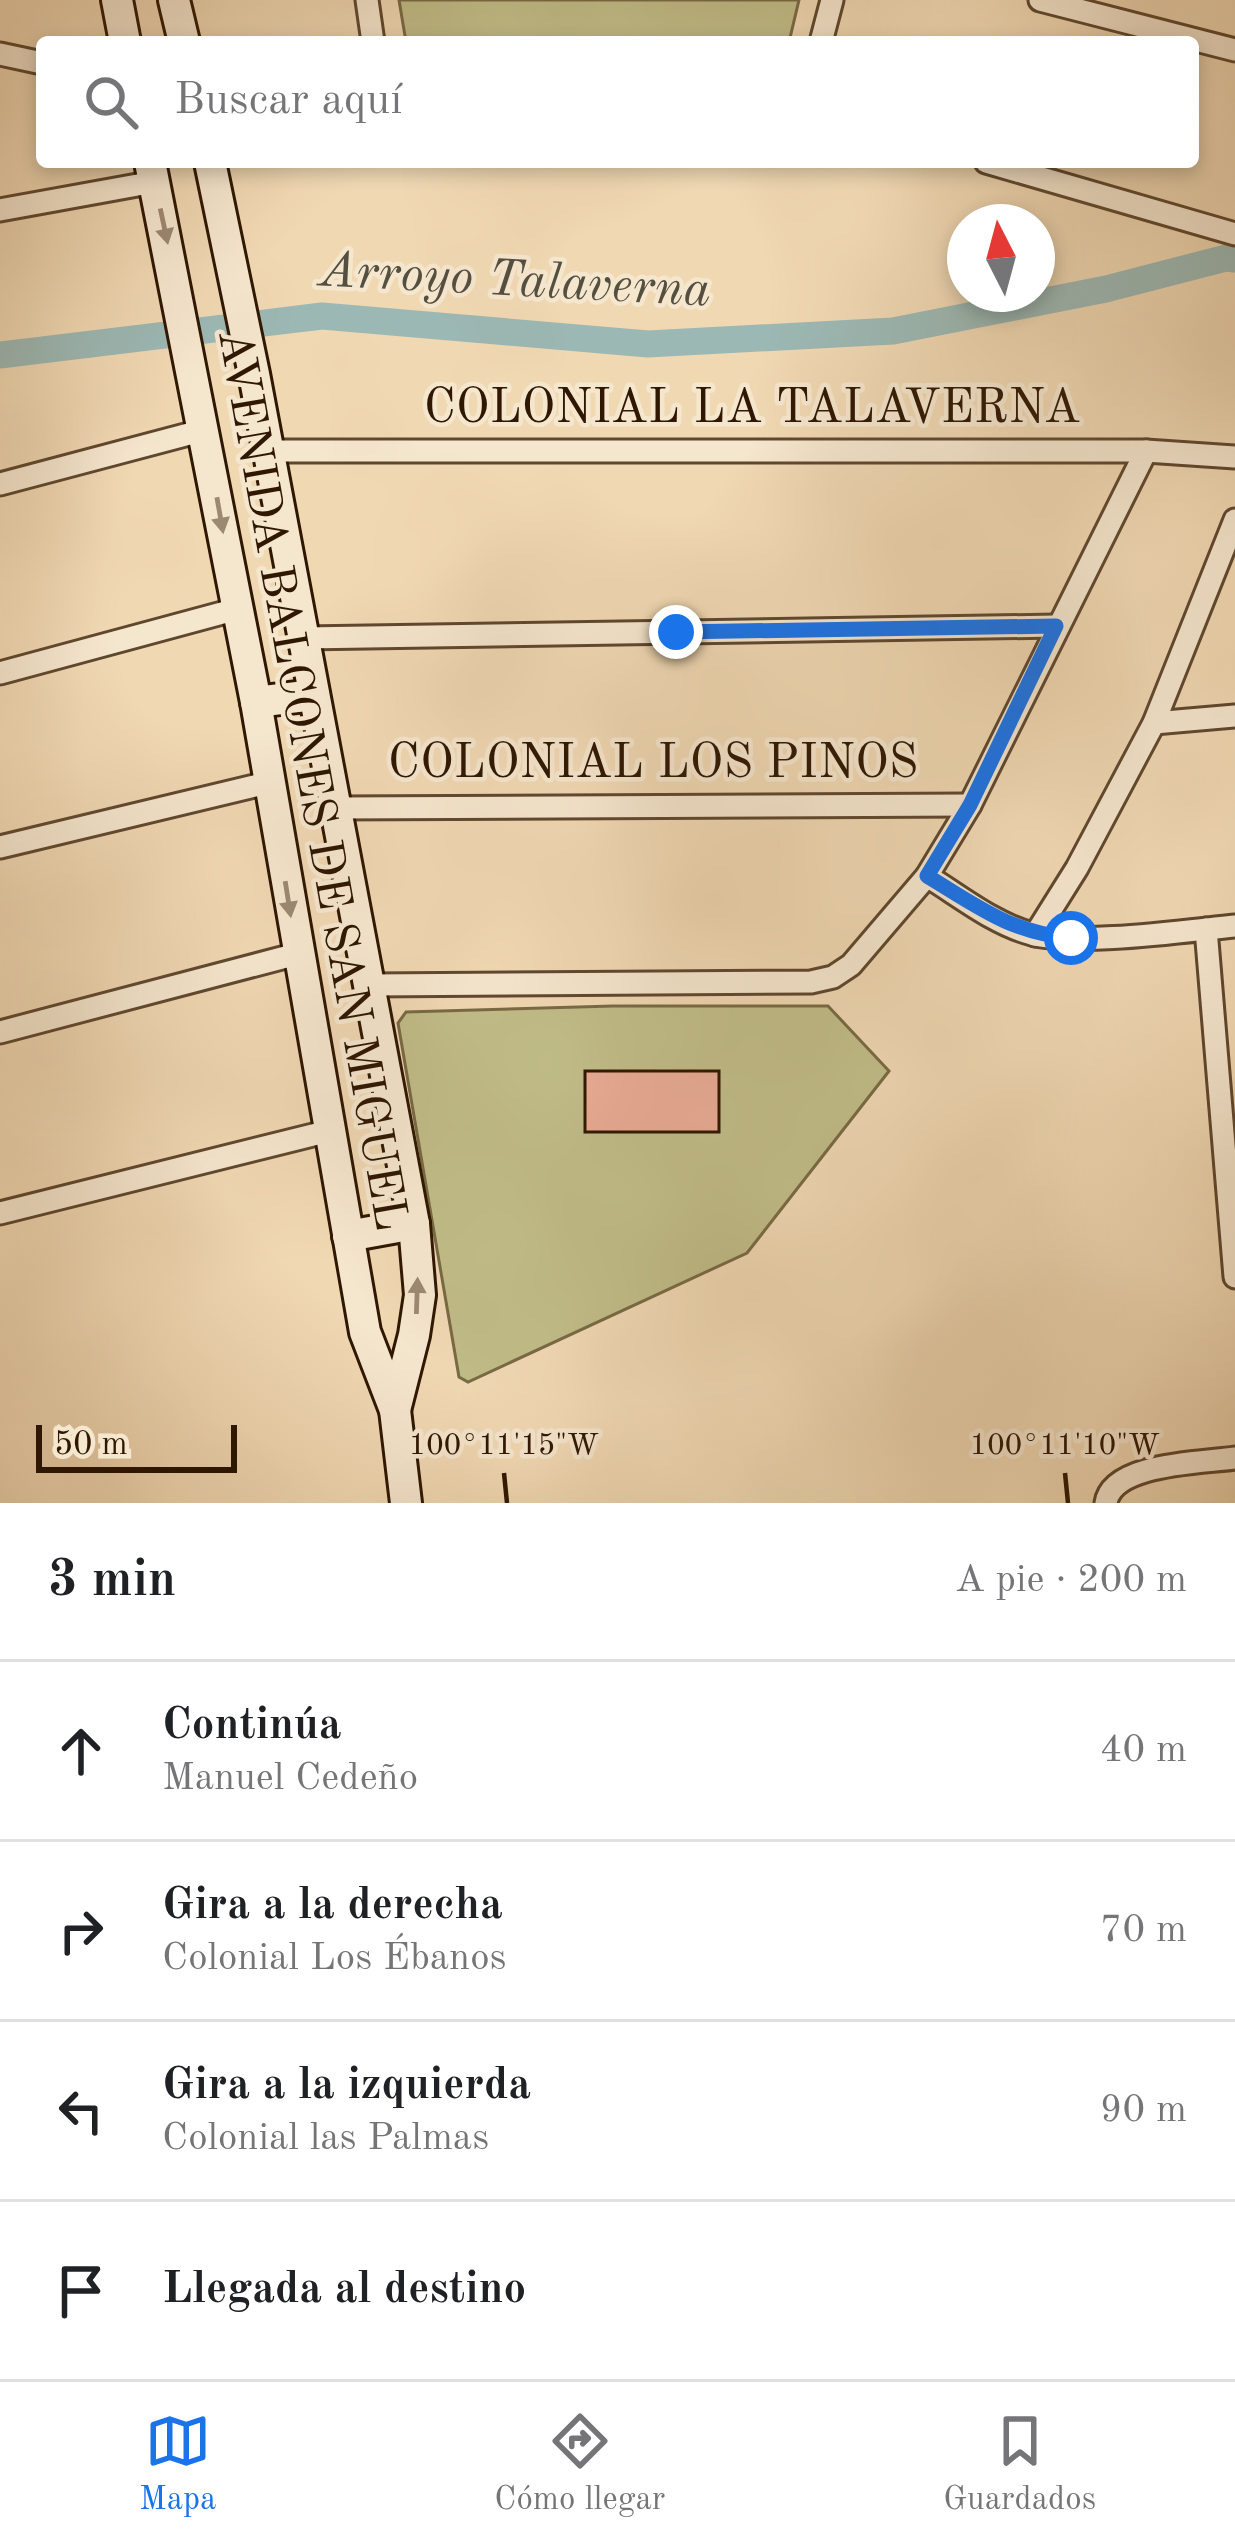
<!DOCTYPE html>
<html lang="es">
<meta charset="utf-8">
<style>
body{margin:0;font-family:"Old Standard TT",serif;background:#f2f2f2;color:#202124}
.compass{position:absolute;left:947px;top:204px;width:108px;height:108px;border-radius:50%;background:#fff;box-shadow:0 6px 18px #0003;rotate:354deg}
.scale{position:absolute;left:36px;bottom:30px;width:201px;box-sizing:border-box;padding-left:12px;border:6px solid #2f1701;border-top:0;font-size:33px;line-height:42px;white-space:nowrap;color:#2f1701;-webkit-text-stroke:9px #f5e6ce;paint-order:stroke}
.stop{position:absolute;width:36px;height:36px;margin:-27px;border:9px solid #1a73e8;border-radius:50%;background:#fff}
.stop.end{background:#1a73e8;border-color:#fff;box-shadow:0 3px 12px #0008}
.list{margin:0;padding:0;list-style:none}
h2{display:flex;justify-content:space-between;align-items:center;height:156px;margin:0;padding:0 48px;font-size:51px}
h2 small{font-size:39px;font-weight:400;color:#757577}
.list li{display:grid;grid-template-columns:78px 1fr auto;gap:36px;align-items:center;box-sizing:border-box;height:180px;padding:0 48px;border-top:3px solid #e0e0e0}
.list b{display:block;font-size:45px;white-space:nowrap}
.list p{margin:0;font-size:39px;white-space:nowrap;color:#757577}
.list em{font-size:39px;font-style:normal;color:#757577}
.icon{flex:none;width:66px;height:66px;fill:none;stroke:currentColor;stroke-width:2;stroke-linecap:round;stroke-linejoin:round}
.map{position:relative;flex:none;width:1235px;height:1503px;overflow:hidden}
.search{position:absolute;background:#fff;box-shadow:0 6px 18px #0003;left:36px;right:36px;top:36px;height:132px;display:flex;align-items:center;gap:30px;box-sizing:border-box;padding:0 42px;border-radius:12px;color:#757577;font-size:45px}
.sheet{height:876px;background:#fff}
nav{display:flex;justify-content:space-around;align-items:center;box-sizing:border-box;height:168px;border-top:3px solid #e0e0e0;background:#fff;font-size:33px;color:#757577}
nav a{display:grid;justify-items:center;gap:6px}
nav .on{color:#1a73e8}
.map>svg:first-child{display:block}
.green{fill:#c0bc88;stroke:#786a44;stroke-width:3}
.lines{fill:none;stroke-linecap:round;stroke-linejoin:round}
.canal{stroke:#9cb8b4;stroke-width:27}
.building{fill:#e9ab96;stroke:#2f1701;stroke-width:3}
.street-casing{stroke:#5f472e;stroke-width:27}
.secondary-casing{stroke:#2f1701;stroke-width:36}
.street{stroke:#f5e6ce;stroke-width:21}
.secondary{stroke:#f5e6ce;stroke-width:30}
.oneway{fill:#9c8972}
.route{stroke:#1a73e8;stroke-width:15}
.ticks{fill:none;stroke:#2f1701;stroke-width:4.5}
.labels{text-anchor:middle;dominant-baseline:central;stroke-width:9;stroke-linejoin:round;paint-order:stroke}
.street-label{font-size:48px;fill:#2f1701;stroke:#f5e6ce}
.water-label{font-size:51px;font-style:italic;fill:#554f40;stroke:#f5e6ce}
.ticks-label{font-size:30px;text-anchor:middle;fill:#2f1701;stroke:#f5e6ce;stroke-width:9;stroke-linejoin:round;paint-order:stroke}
</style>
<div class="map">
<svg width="1235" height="1503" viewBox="0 0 1235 1503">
<rect width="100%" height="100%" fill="#f0d8b3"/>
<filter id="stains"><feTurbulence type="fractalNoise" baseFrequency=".00167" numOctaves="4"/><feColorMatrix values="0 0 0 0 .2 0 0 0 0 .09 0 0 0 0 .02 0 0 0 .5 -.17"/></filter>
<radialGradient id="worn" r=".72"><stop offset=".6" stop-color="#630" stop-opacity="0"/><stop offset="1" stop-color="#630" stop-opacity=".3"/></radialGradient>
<g class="green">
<path d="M399 0H799L789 42H406Z"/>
<path d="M613 1006H828L889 1071 747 1253 468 1382 459 1377 398 1023 406 1012Z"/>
</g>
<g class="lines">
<path class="canal" d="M0 355 322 316 648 344 893 331 1106 289 1226 258 1235 259"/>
</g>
<rect class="building" x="585" y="1071" width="134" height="61"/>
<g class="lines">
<defs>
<g id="street">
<path d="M367 0 373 42"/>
<path d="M1040 0 1235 50"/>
<path d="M821 42 832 0"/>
<path d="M0 54 42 63"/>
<path d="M986 162 1235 234"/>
<path d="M0 210 154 182"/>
<path d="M268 451H1146L1235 457"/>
<path d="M0 484 204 430"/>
<path d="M304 638 1056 626"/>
<path d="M0 673 237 609"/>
<path d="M1154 723 1235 716"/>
<path d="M336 808 970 805"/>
<path d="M0 847 271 782"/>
<path d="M927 876C960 896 994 924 1032 934 1079 946 1184 931 1235 926"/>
<path d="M1206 929 1235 1277"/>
<path d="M1035 935 1077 868 1154 723 1235 520"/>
<path d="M371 985 811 982 833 977 851 965 927 876 970 805 1146 451"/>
<path d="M0 1032 297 954"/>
<path d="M0 1213 329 1131"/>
<path d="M1106 1503C1112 1463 1201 1463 1235 1458"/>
</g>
<g id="secondary">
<path d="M117 0 125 42"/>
<path d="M174 0 184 42"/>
<path d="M150 162 256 702 365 1332 395 1410 406 1503"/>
<path d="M210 162 254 374 414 1224 420 1295 414 1335 395 1410"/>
<path d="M256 702 314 695"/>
<path d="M348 1236 414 1224"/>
</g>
</defs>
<use href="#street" class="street-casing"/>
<use href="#secondary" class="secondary-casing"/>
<use href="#street" class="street"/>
<use href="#secondary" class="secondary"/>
</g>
<defs><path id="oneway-solid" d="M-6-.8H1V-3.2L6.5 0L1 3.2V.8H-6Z" transform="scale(3)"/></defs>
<g class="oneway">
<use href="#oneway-solid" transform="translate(164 226) rotate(78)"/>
<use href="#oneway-solid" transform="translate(220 515) rotate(80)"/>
<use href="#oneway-solid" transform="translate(288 899) rotate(81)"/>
<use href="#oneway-solid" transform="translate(417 1296) rotate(-88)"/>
</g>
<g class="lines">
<path class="route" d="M676 632 1056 626 970 805 927 876C977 906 1011 933 1071 938"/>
</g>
<path class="ticks" d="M504 1473 507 1503M1065 1473 1068 1503"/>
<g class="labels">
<g class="street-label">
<text x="752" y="409">COLONIAL LA TALAVERNA</text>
<text x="653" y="764">COLONIAL LOS PINOS</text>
<text transform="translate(311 780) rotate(80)">AVENIDA BALCONES DE SAN MIGUEL</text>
</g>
<g class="water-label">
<text transform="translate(515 282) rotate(3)">Arroyo Talaverna</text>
</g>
</g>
<g class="ticks-label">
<text x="504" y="1454">100°11'15"W</text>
<text x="1065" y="1454">100°11'10"W</text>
</g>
<rect width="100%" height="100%" filter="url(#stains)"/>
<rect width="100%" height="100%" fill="url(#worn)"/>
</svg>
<svg class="compass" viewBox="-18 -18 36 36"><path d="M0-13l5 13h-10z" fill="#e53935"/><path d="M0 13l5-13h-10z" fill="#757577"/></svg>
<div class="scale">50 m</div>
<div class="stop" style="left:1071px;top:938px"></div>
<div class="stop end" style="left:676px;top:632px"></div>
<div class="search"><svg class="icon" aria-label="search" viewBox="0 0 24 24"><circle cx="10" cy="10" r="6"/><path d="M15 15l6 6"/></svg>Buscar aquí</div>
</div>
<section class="sheet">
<h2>3 min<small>A pie · 200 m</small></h2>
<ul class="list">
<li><svg class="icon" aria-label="ahead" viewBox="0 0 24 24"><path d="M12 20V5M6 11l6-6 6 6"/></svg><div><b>Continúa</b><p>Manuel Cedeño</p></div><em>40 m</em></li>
<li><svg class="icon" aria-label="right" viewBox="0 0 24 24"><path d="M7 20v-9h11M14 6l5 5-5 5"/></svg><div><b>Gira a la derecha</b><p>Colonial Los Ébanos</p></div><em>70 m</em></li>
<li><svg class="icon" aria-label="left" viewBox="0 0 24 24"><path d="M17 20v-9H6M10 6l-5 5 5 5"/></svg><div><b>Gira a la izquierda</b><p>Colonial las Palmas</p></div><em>90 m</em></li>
<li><svg class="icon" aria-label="arrive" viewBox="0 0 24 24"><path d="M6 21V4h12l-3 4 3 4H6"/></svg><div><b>Llegada al destino</b></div></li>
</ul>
</section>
<nav>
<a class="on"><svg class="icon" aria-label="map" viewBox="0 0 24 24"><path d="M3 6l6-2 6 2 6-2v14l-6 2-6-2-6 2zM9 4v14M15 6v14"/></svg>Mapa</a>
<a><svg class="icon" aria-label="directions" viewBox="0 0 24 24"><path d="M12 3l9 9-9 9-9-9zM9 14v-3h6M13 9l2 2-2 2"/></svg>Cómo llegar</a>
<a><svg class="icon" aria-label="saved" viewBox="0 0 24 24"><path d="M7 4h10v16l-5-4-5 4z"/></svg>Guardados</a>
</nav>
